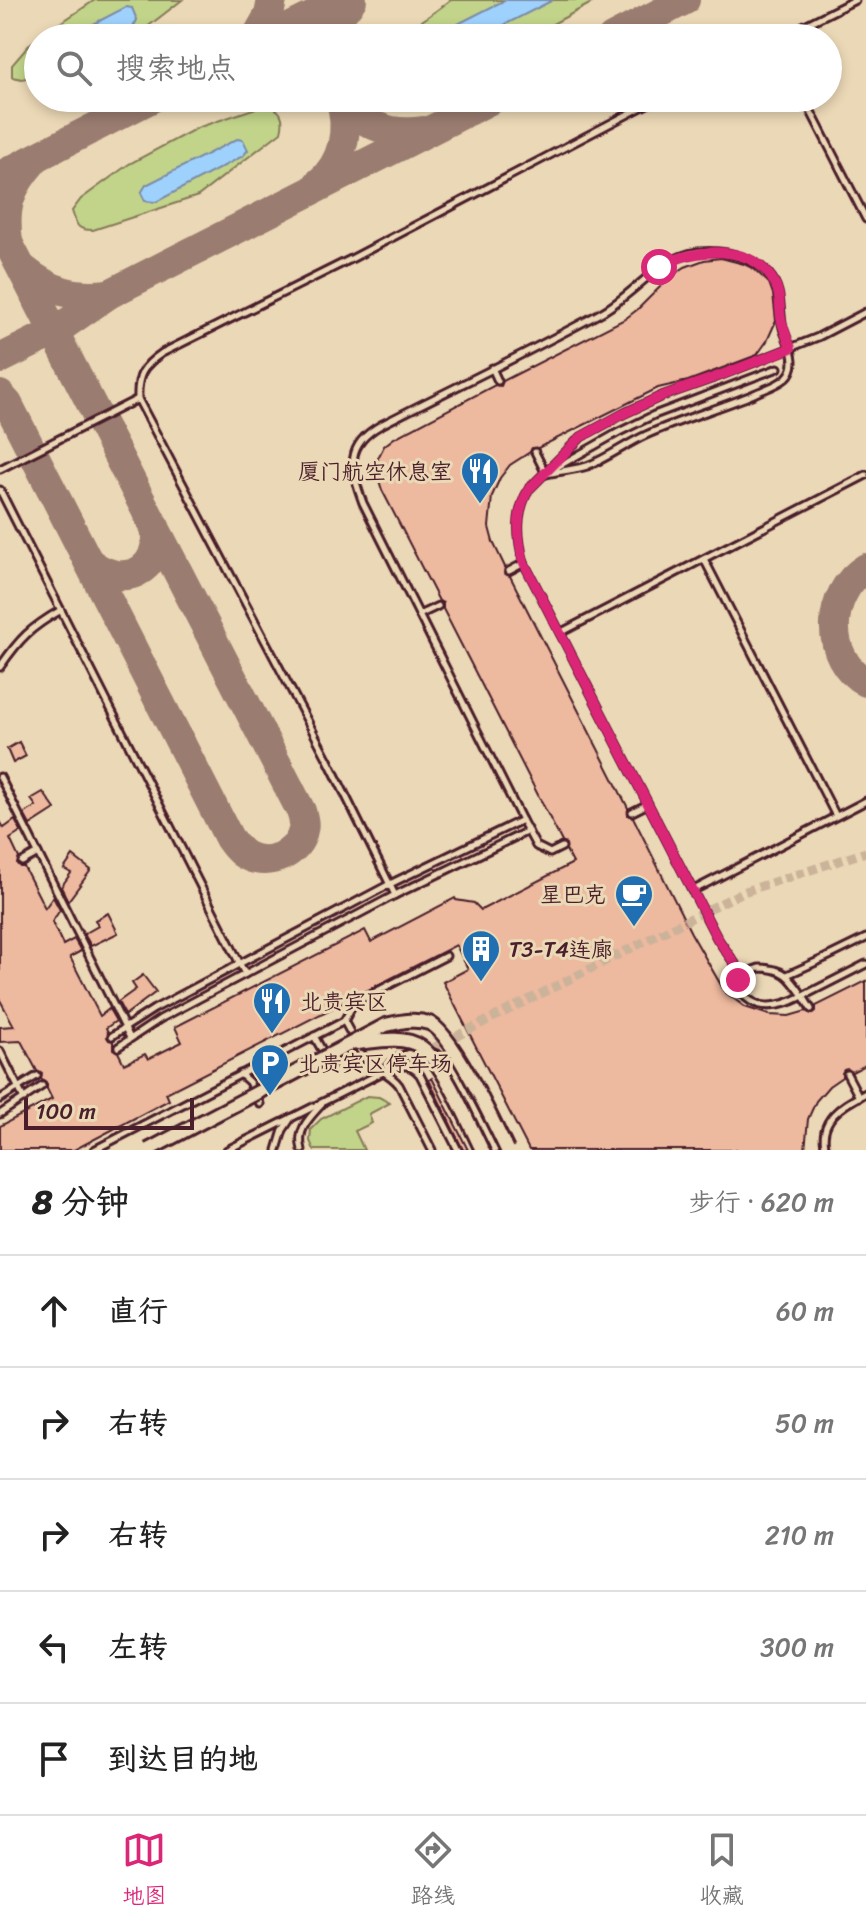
<!DOCTYPE html>
<html lang="zh">
<meta charset="utf-8">
<style>
body{margin:0;font-family:Sriracha,"LXGW WenKai TC",sans-serif;background:#f2f2f2;color:#222}
.scale{position:absolute;left:24px;bottom:20px;width:170px;box-sizing:border-box;padding-left:8px;border:4px solid #4a1f2b;border-top:0;font-size:22px;line-height:28px;white-space:nowrap;color:#4a1f2b;-webkit-text-stroke:6px #ebd8b6;paint-order:stroke}
.stop{position:absolute;width:24px;height:24px;margin:-18px;border:6px solid #db2777;border-radius:50%;background:#fff}
.stop.end{background:#db2777;border-color:#fff;box-shadow:0 2px 8px #0008}
.list{margin:0;padding:0;list-style:none}
h2{display:flex;justify-content:space-between;align-items:center;height:104px;margin:0;padding:0 32px;font-size:34px}
h2 small{font-size:26px;font-weight:400;color:#767676}
.list li{display:grid;grid-template-columns:52px 1fr auto;gap:24px;align-items:center;box-sizing:border-box;height:112px;padding:0 32px;border-top:2px solid #e0e0e0}
.list b{display:block;font-size:30px;white-space:nowrap}
.list em{font-size:26px;font-style:normal;color:#767676}
.icon{flex:none;width:44px;height:44px;fill:none;stroke:currentColor;stroke-width:2;stroke-linecap:round;stroke-linejoin:round}
.map{position:relative;flex:none;width:866px;height:1150px;overflow:hidden}
.search{position:absolute;background:#fff;box-shadow:0 4px 12px #0003;left:24px;right:24px;top:24px;height:88px;display:flex;align-items:center;gap:20px;box-sizing:border-box;padding:0 28px;border-radius:44px;color:#767676;font-size:30px}
.sheet{height:664px;background:#fff}
nav{display:flex;justify-content:space-around;align-items:center;box-sizing:border-box;height:112px;border-top:2px solid #e0e0e0;background:#fff;font-size:22px;color:#767676}
nav a{display:grid;justify-items:center;gap:4px}
nav .on{color:#db2777}
.map>svg:first-child{display:block}
.green{fill:#c1d489;stroke:#867a5a;stroke-width:2}
.water{fill:#9ed2fc;stroke:#7c8aa8;stroke-width:2}
.lines{fill:none;stroke-linecap:round;stroke-linejoin:round}
.taxiway{stroke:#9a7c70;stroke-width:30}
.building{fill:#edb99f;stroke:#4a1f2b;stroke-width:2}
.street-tunnel{stroke:#cbb39a;stroke-width:9;stroke-dasharray:9 4.5;stroke-linecap:butt}
.lane-casing{stroke:#4a1f2b;stroke-width:11}
.lane{stroke:#ebd8b6;stroke-width:5}
.secondary-bridge-casing{stroke:#4a1f2b;stroke-width:18;stroke-linecap:butt}
.secondary-bridge{stroke:#ebd8b6;stroke-width:12}
.route{stroke:#db2777;stroke-width:10}
.labels{text-anchor:middle;dominant-baseline:central;stroke-width:6;stroke-linejoin:round;paint-order:stroke}
.poi-label{font-size:22px;fill:#4a1f2b;stroke:#ebd8b6;text-anchor:start}
</style>
<div class="map">
<svg width="866" height="1150" viewBox="0 0 866 1150">
<rect width="100%" height="100%" fill="#ebd8b6"/>
<filter id="ink" filterUnits="userSpaceOnUse"><feTurbulence type="fractalNoise" baseFrequency=".0125" numOctaves="2"/><feDisplacementMap in="SourceGraphic" scale="16" xChannelSelector="R" yChannelSelector="G"/><feConvolveMatrix kernelMatrix="1 2 1 2 8 2 1 2 1" color-interpolation-filters="sRGB"/></filter>
<g filter="url(#ink)">
<g class="green">
<path d="M95 0H182L133 38H38Z"/>
<path d="M451 0H597L549 26 510 38H403L408 31Z"/>
<path d="M38 38V75L22 79 12 77V65L31 43Z"/>
<path d="M265 105C281 108 285 117 281 132L198 196 93 230C77 230 77 226 72 211L81 199 129 164 197 128Z"/>
<path d="M367 1096 379 1097 390 1103 369 1114 372 1123 355 1131 364 1150H314L310 1141 311 1129 321 1119Z"/>
</g>
<g class="water">
<path d="M505 0H553L479 38H442L446 30Z"/>
<path d="M126 7 132 8 137 20C127 43 94 38 73 38L76 33Z"/>
<path d="M237 139 243 140 248 150 243 156 156 202 145 201 141 193 146 185Z"/>
</g>
<g class="lines">
<g class="taxiway">
<path d="M256 38 269 15 272 0"/>
<path d="M269 38 345 0"/>
<path d="M329 38 339 17 352 0"/>
<path d="M612 38 685 0"/>
<path d="M341 98C363 125 388 136 423 131"/>
<path d="M0 176 152 98"/>
<path d="M318 184C344 163 350 129 340 98"/>
<path d="M0 227 301 811C303 817 305 824 303 830 299 854 268 867 247 856 239 852 234 845 229 838L8 404 0 395"/>
<path d="M8 242C3 206 10 187 34 160"/>
<path d="M22 268C50 291 73 298 109 294"/>
<path d="M0 359 54 332 109 294 494 98"/>
<path d="M88 561C121 590 163 573 155 527"/>
<path d="M866 568C826 592 823 659 866 682"/>
</g>
</g>
<g class="building">
<path d="M721 258 744 264 754 269 769 283 773 294 776 321 767 341 757 355 688 381 658 388 538 448H532L530 452 510 465 500 478 492 496 489 527 493 542 505 567 504 573 510 576 598 749 628 808V815L633 817 691 933 725 992 745 1007 769 1015 789 1016 806 1011 812 1014 816 1011V1006L866 981V1065L852 1072 848 1069 844 1070 842 1073V1077L829 1086 816 1101 808 1119 805 1150H529L443 982 468 969 456 945 166 1093 169 1100 74 1150H0V1126L52 1099 47 1089V1084L41 1079 42 1074 37 1071 21 1041 0 1042V1027L14 1026 0 1000V821L4 828 15 820 21 832 10 839 19 858 17 864 20 867H24L45 908 53 897 60 910 52 922 63 945 74 939 81 951 70 957 100 1016 109 1009 116 1021 106 1028 108 1032 107 1037 109 1040 113 1041V1049L118 1052 124 1064 145 1054 148 1059 182 1042 175 1027 365 930 371 942 455 898 456 900 474 903 481 910 573 863 566 850V844L562 842 443 609V603L439 601 382 490 377 474 378 458 384 446 394 438 495 385 501 386 503 381 625 319 638 309 670 277 685 267 704 260Z"/>
<path d="M19 742 26 756 13 763 7 749Z"/>
<path d="M43 792 55 809 30 825 24 814 36 806 31 799Z"/>
<path d="M73 856 91 870 68 901 61 887 71 873 64 869Z"/>
<path d="M108 913 118 933 91 946 84 934 98 926 95 920Z"/>
<path d="M143 975 156 992 125 1015 118 1002 136 989 132 983Z"/>
<path d="M432 1078 468 1150H463L429 1080Z"/>
</g>
<g class="lines">
<path class="street-tunnel" d="M395 1067 743 892 866 852"/>
<defs>
<g id="lane">
<path d="M779 38 855 0"/>
<path d="M804 98 866 219"/>
<path d="M492 368 498 381"/>
<path d="M535 452 546 474"/>
<path d="M0 469 138 399"/>
<path d="M550 471 619 432 654 415 778 368"/>
<path d="M546 474C559 471 574 470 587 466 608 458 626 444 646 435 681 419 718 409 754 394 764 389 777 386 786 378 801 364 788 344 783 328 780 316 781 304 778 292 770 259 727 249 698 252 657 258 636 293 602 312 530 352 455 387 381 425 345 445 350 468 363 503L522 820 536 846 550 853 562 847"/>
<path d="M0 490 245 974"/>
<path d="M704 559 836 816"/>
<path d="M509 571 524 563"/>
<path d="M419 615 438 606"/>
<path d="M560 633 866 475"/>
<path d="M0 667C20 638 30 628 61 610"/>
<path d="M0 777 130 1038"/>
<path d="M632 812 648 804"/>
<path d="M22 862 38 853"/>
<path d="M692 891 866 801"/>
<path d="M395 895 328 760 138 399C137 375 143 366 162 353L353 258 659 98"/>
<path d="M759 968C784 968 790 977 803 996 779 1008 752 1014 737 985L742 974Z"/>
<path d="M742 974 717 938 524 563C517 537 515 513 529 489L581 437 625 413 662 396 719 376 818 337 866 312"/>
<path d="M787 975 825 958 866 938"/>
<path d="M811 1009 803 996 866 964"/>
<path d="M344 1021 354 1003 446 956"/>
<path d="M112 1036 154 1009 390 884 522 820"/>
<path d="M314 1036 331 1066"/>
<path d="M118 1047 160 1019 395 895 528 831"/>
<path d="M0 1051 24 1099"/>
<path d="M430 1052C441 1054 447 1061 453 1069L495 1150"/>
<path d="M385 1070C393 1058 406 1053 420 1051"/>
<path d="M240 1074 249 1082 260 1104"/>
<path d="M847 1074 859 1097"/>
<path d="M0 1099 37 1076"/>
<path d="M0 1114 42 1086"/>
<path d="M94 1150 344 1021 364 1058C375 1069 389 1072 399 1085L432 1150"/>
<path d="M227 1150 385 1071C399 1065 409 1062 420 1075L458 1150"/>
<path d="M277 1150 283 1130 291 1118"/>
<path d="M302 1150C296 1130 309 1118 322 1104"/>
<path d="M826 1150C817 1120 842 1105 866 1093"/>
</g>
</defs>
<use href="#lane" class="lane-casing"/>
<use href="#lane" class="lane"/>
<defs>
<g id="secondary-bridge">
<path d="M358 1043C377 1041 404 1035 421 1047 443 1062 469 1124 482 1150"/>
<path d="M148 1150 386 1025C400 1022 414 1018 429 1023 451 1031 495 1125 507 1150"/>
</g>
</defs>
<use href="#secondary-bridge" class="secondary-bridge-casing"/>
<use href="#secondary-bridge" class="secondary-bridge"/>
</g>
</g>
<g class="lines" filter="url(#ink)">
<path class="route" d="M659 267C694 247 756 242 776 286 781 296 779 307 781 318 783 328 787 338 791 348L719 376 662 396 625 413 581 437 529 489C515 513 517 537 524 563L717 938 742 974 738 980"/>
</g>
<defs>
<symbol id="restaurant-pin" viewBox="-11 -11 22 30"><path d="M0 17L-7.5 6A9.5 9.5 0 1 1 7.5 6Z" fill="#1f6fb2" stroke="#ebd8b6"/><path d="M-5-6h1v4h1v-4h1v4h1v-4h1v5L-1.5 .5V6h-2V.5L-5-1ZM5-6V6H3V1.5H1.5Q1.5-4 5-6Z" fill="#fff"/></symbol>
<symbol id="cafe-pin" viewBox="-11 -11 22 30"><path d="M0 17L-7.5 6A9.5 9.5 0 1 1 7.5 6Z" fill="#1f6fb2" stroke="#ebd8b6"/><path d="M-5.5-4.5H6V0H3Q3 3.5 0 3.5H-2.5Q-5.5 3.5-5.5 0ZM3-3.2v2h1.7v-2ZM-6 4.5H4V6H-6Z" fill="#fff"/></symbol>
<symbol id="building-pin" viewBox="-11 -11 22 30"><path d="M0 17L-7.5 6A9.5 9.5 0 1 1 7.5 6Z" fill="#1f6fb2" stroke="#ebd8b6"/><path d="M-4-6H4V6H1V3H-1V6H-4ZM-2.5-4.3h1.7v1.8h-1.7ZM.8-4.3h1.7v1.8H.8ZM-2.5-1h1.7V.8h-1.7ZM.8-1h1.7V.8H.8Z" fill="#fff"/></symbol>
<symbol id="parking-pin" viewBox="-11 -11 22 30"><path d="M0 17L-7.5 6A9.5 9.5 0 1 1 7.5 6Z" fill="#1f6fb2" stroke="#ebd8b6"/><path d="M-3.5-5.5H1a3.5 3.5 0 0 1 0 7H-1V5.5H-3.5ZM-1-3.4V-.6H.8a1.4 1.4 0 0 0 0-2.8Z" fill="#fff"/></symbol>
</defs>
<g fill-rule="evenodd">
<use href="#restaurant-pin" x="458" y="449" width="44" height="60"/>
<use href="#cafe-pin" x="612" y="872" width="44" height="60"/>
<use href="#building-pin" x="459" y="927" width="44" height="60"/>
<use href="#restaurant-pin" x="250" y="979" width="44" height="60"/>
<use href="#parking-pin" x="248" y="1041" width="44" height="60"/>
</g>
<g class="labels">
<g class="poi-label">
<text x="452" y="471" text-anchor="end">厦门航空休息室</text>
<text x="606" y="894" text-anchor="end">星巴克</text>
<text x="509" y="949">T3-T4连廊</text>
<text x="300" y="1001">北贵宾区</text>
<text x="298" y="1063">北贵宾区停车场</text>
</g>
</g>
</svg>
<div class="scale">100 m</div>
<div class="stop" style="left:659px;top:267px"></div>
<div class="stop end" style="left:738px;top:980px"></div>
<div class="search"><svg class="icon" aria-label="search" viewBox="0 0 24 24"><circle cx="10" cy="10" r="6"/><path d="M15 15l6 6"/></svg>搜索地点</div>
</div>
<section class="sheet">
<h2>8 分钟<small>步行 · 620 m</small></h2>
<ul class="list">
<li><svg class="icon" aria-label="ahead" viewBox="0 0 24 24"><path d="M12 20V5M6 11l6-6 6 6"/></svg><div><b>直行</b></div><em>60 m</em></li>
<li><svg class="icon" aria-label="right" viewBox="0 0 24 24"><path d="M7 20v-9h11M14 6l5 5-5 5"/></svg><div><b>右转</b></div><em>50 m</em></li>
<li><svg class="icon" aria-label="right" viewBox="0 0 24 24"><path d="M7 20v-9h11M14 6l5 5-5 5"/></svg><div><b>右转</b></div><em>210 m</em></li>
<li><svg class="icon" aria-label="left" viewBox="0 0 24 24"><path d="M17 20v-9H6M10 6l-5 5 5 5"/></svg><div><b>左转</b></div><em>300 m</em></li>
<li><svg class="icon" aria-label="arrive" viewBox="0 0 24 24"><path d="M6 21V4h12l-3 4 3 4H6"/></svg><div><b>到达目的地</b></div></li>
</ul>
</section>
<nav>
<a class="on"><svg class="icon" aria-label="map" viewBox="0 0 24 24"><path d="M3 6l6-2 6 2 6-2v14l-6 2-6-2-6 2zM9 4v14M15 6v14"/></svg>地图</a>
<a><svg class="icon" aria-label="directions" viewBox="0 0 24 24"><path d="M12 3l9 9-9 9-9-9zM9 14v-3h6M13 9l2 2-2 2"/></svg>路线</a>
<a><svg class="icon" aria-label="saved" viewBox="0 0 24 24"><path d="M7 4h10v16l-5-4-5 4z"/></svg>收藏</a>
</nav>
